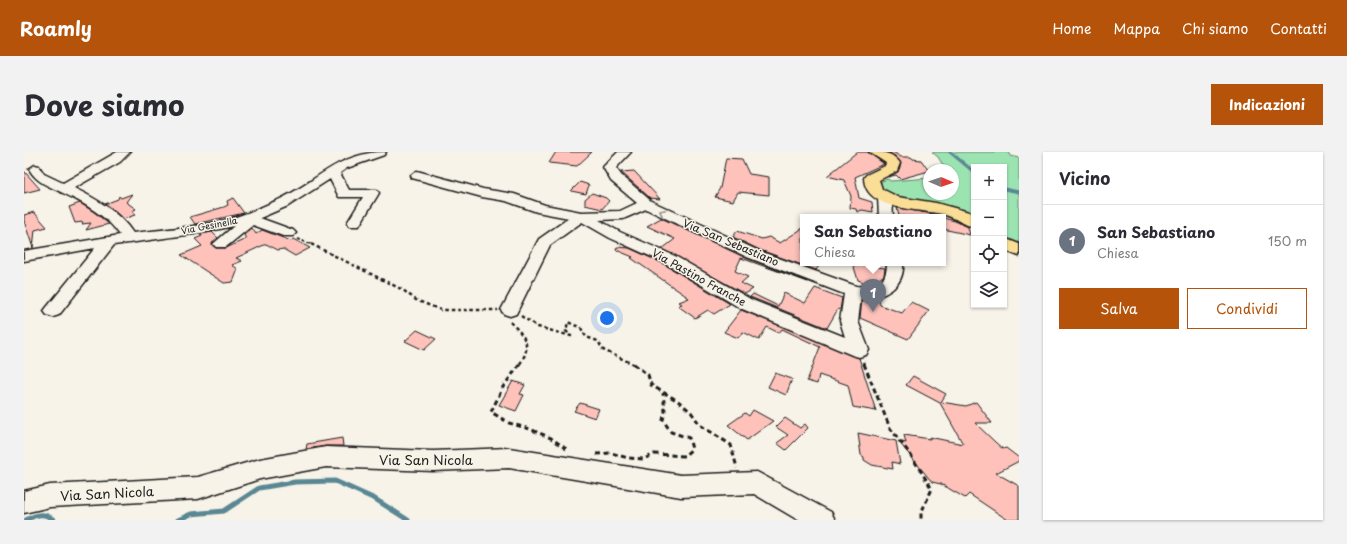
<!DOCTYPE html>
<html lang="it">
<meta charset="utf-8">
<style>
body{margin:0;font-family:"Playpen Sans",sans-serif;background:#f2f2f3;color:#2b2b33}
.controls{position:absolute;right:12px;top:12px;display:grid;overflow:hidden;border-radius:0px;box-shadow:0 1px 3px #0004}
.controls button{width:36px;height:36px;display:grid;place-items:center;padding:0;border:0;border-bottom:1px solid #e1e1e2;background:#fff;color:#2b2b33;font:20px sans-serif}
.compass{position:absolute;left:899px;top:12px;width:36px;height:36px;border-radius:50%;background:#fff;box-shadow:0 1px 3px #0004;rotate:92deg}
.you{position:absolute;left:583px;top:166px;width:14px;height:14px;margin:-10px;border:3px solid #fff;border-radius:50%;background:#1a73e8;box-shadow:0 0 0 6px #1a73e833}
.badge{display:grid;place-items:center;width:26px;height:26px;border-radius:50%;background:#b45309;color:#fff;font-size:13px;font-weight:700}
.pin{position:absolute;translate:-50% -33px;filter:drop-shadow(0 1px 2px #0008)}
.pin::after{content:'';position:absolute;top:21px;width:14px;height:12px;background:inherit;clip-path:polygon(0 0,100% 0,50% 100%)}
.popup{position:absolute;left:776px;top:62px;width:146px;height:52px;box-sizing:border-box;display:grid;place-content:center;border-radius:0px;background:#fff;filter:drop-shadow(0 1px 3px #0005);font-size:13px;white-space:nowrap;color:#7c7c81}
.popup b{font-size:15px;color:#2b2b33}
.popup::after{content:'';position:absolute;left:50%;top:100%;margin-left:-8px;border:8px solid transparent;border-top-color:#fff}
.list{margin:0;padding:0;list-style:none}
h2{display:flex;justify-content:space-between;align-items:center;height:52px;margin:0;padding:0 16px;font-size:17px}
h2 small{font-size:13px;font-weight:400;color:#7c7c81}
.list li{display:grid;grid-template-columns:26px 1fr auto;gap:12px;align-items:center;box-sizing:border-box;height:72px;padding:0 16px;border-top:1px solid #e1e1e2}
.list b{display:block;font-size:15px;white-space:nowrap}
.list p{margin:0;font-size:13px;white-space:nowrap;color:#7c7c81}
.list em{font-size:13px;font-style:normal;color:#7c7c81}
.actions{display:flex;gap:8px;padding:12px 16px}
.actions a{flex:1;padding:9px 0;border:1px solid #b45309;border-radius:0px;text-align:center;font-size:14px;color:#b45309}
.actions .main{background:#b45309;color:#fff}
.icon{flex:none;width:22px;height:22px;fill:none;stroke:currentColor;stroke-width:2;stroke-linecap:round;stroke-linejoin:round}
.map{position:relative;flex:none;width:995px;height:368px;overflow:hidden;border-radius:0px}
header{display:flex;align-items:center;gap:24px;box-sizing:border-box;height:56px;padding:0 20px;background:#b45309;color:#fff}
header strong{font-size:19px}
nav{display:flex;gap:22px;margin-inline-start:auto;font-size:14px}
.intro{display:flex;align-items:center;justify-content:space-between;box-sizing:border-box;height:96px;padding:0 24px}
h1{margin:0;font-size:28px}
.button{padding:10px 18px;border-radius:0px;background:#b45309;color:#fff;font-size:14px;font-weight:700}
main{display:flex;gap:24px;padding:0 24px}
aside{flex:1;background:#fff;border-radius:0px;box-shadow:0 1px 3px #0004}
.map>svg:first-child{display:block}
.green{fill:#9be3b1;stroke:#5c8066}
.lines{fill:none;stroke-linecap:round;stroke-linejoin:round}
.stream-far1{stroke:#5a8794;stroke-width:3}
.stream{stroke:#5a8794;stroke-width:5}
.building{fill:#fec2bb;stroke:#1c1c1c}
.minor-casing{stroke:#1c1c1c;stroke-width:3}
.major-casing{stroke:#1c1c1c;stroke-width:3}
.path-far2{stroke:#1c1c1c;stroke-width:2;stroke-dasharray:3 2;stroke-linecap:butt}
.path-far1{stroke:#1c1c1c;stroke-width:2.5;stroke-dasharray:3.5 3;stroke-linecap:butt}
.path{stroke:#1c1c1c;stroke-width:3;stroke-dasharray:5 3.5;stroke-linecap:butt}
.minor{fill:#f7f3e8;fill-rule:evenodd}
.major{fill:#fbde96;fill-rule:evenodd}
.oneway{stroke:#94928c}
.labels{text-anchor:middle;dominant-baseline:central;stroke-width:3;stroke-linejoin:round;paint-order:stroke}
.far-street-label{font-size:9px;fill:#1c1c1c;stroke:#f7f3e8}
.street-label{font-size:11px;fill:#1c1c1c;stroke:#f7f3e8}
.near-street-label{font-size:13px;fill:#1c1c1c;stroke:#f7f3e8}
</style>
<header>
<strong>Roamly</strong>
<nav><a>Home</a><a>Mappa</a><a>Chi siamo</a><a>Contatti</a></nav>
</header>
<div class="intro"><h1>Dove siamo</h1><a class="button">Indicazioni</a></div>
<main>
<div class="map">
<svg width="995" height="368" viewBox="0 0 995 368">
<rect width="100%" height="100%" fill="#f7f3e8"/>
<filter id="ink" filterUnits="userSpaceOnUse"><feTurbulence type="fractalNoise" baseFrequency=".025" numOctaves="2"/><feDisplacementMap in="SourceGraphic" scale="8" xChannelSelector="R" yChannelSelector="G"/><feConvolveMatrix kernelMatrix="1 2 1 2 8 2 1 2 1" color-interpolation-filters="sRGB"/></filter>
<g filter="url(#ink)">
<path class="green" d="M908 0H985L987 4 995 6V93L980 86V15H950V65C939 61 929 56 918 53 898 47 866 51 854 33L856 30 863 27 867 29 905 26V42H929V18H922L914 5Z"/>
<g class="lines">
<g class="stream-far1">
<path d="M926 0 950 20"/>
<path d="M980 37 995 40"/>
</g>
<g class="stream">
<path d="M2 368C13 362 20 360 30 368"/>
<path d="M154 368 167 362 200 359 235 336 271 330 311 329 351 347 384 368"/>
</g>
</g>
<g class="building">
<path d="M532 0H568L553 14 525 11Z"/>
<path d="M833 0H844L860 12 831 25 835 46 848 50 849 60 838 58 833 60 832 57 826 56 827 44 820 28 803 24Z"/>
<path d="M863 0H869L877 5H887L889 7 897 8 905 19 876 27 872 23 864 25 874 20 877 12 871 4Z"/>
<path d="M702 6 718 7 725 22 745 25V43L714 40 709 49 691 45 696 36Z"/>
<path d="M0 19 16 37 0 41Z"/>
<path d="M610 19 636 47 626 46 597 20Z"/>
<path d="M556 30 565 33 562 42 547 39Z"/>
<path d="M568 41 582 46 585 49 578 57 561 53V47Z"/>
<path d="M108 42 102 50 112 57 108 59 111 63 99 67 81 52 94 47 95 44 97 46Z"/>
<path d="M209 46 220 61 171 72 166 65 200 55 204 53 203 49Z"/>
<path d="M56 51 70 60 85 72 62 78 67 71 58 72 59 70 51 71 45 55Z"/>
<path d="M873 56 909 62V65L875 64Z"/>
<path d="M10 60 23 75 11 78 9 96 0 69V63Z"/>
<path d="M637 66 722 106 784 130 717 106 711 119 724 125 717 131 729 137 721 142 638 97 651 87 623 74Z"/>
<path d="M919 66 931 69 944 75 946 83 919 77Z"/>
<path d="M228 76 232 82 238 78 267 89 269 87 286 96 271 104 259 97 254 98 242 92 212 106 218 109 208 113 214 117 209 130 200 131 157 103 178 94 171 87 178 84 177 82 188 80 194 86 188 93 192 96H202L222 87 220 83Z"/>
<path d="M779 76V111H797L792 118 736 98 709 85 713 79 738 87 745 85 756 91Z"/>
<path d="M593 95 605 96 638 111 706 152 690 162 684 158 671 166 654 154 658 152 655 150 665 146 607 106 609 105 592 98Z"/>
<path d="M839 111H852L853 115 861 116 860 123 849 132 838 133 839 130 834 128 829 112 839 113Z"/>
<path d="M791 136 818 146 816 158 814 157 803 176 726 145 729 142 754 154 760 141 781 151Z"/>
<path d="M855 145 856 153 878 161 887 150 905 159 884 187 836 166 838 147Z"/>
<path d="M717 158 835 206 852 259 829 255 824 233 795 223 793 232 783 229 796 195 758 177 755 181 743 175 735 188 719 180 714 186 700 180Z"/>
<path d="M393 178 412 187 400 198 381 189Z"/>
<path d="M751 221 768 227 762 243 744 235Z"/>
<path d="M889 224 922 242 917 250 942 254 952 250 968 271H951L971 290 979 297 982 296 995 306V309L972 321 995 334V368H984L945 342 941 346 917 332 908 330 874 289 882 291 880 283 906 287 905 285 939 292 916 251 882 233Z"/>
<path d="M489 229 501 233 496 242 500 243 492 259 475 253Z"/>
<path d="M556 251 575 257 571 266 550 259Z"/>
<path d="M729 258 749 269 723 288 704 273 721 261 725 264Z"/>
<path d="M761 266 776 276 781 272 784 276 762 298 753 291 764 283 752 275Z"/>
<path d="M834 281 872 289 876 312 868 310 869 317 848 313 840 308V305L837 303Z"/>
<path d="M318 286 319 294H302L282 297 283 292Z"/>
</g>
<g class="lines">
<defs>
<g id="minor">
<path d="M93 0H106L96 10 50 36C73 47 95 60 109 81 144 77 179 75 212 65 226 61 239 54 252 49 293 31 312 0 362 0L360 3 323 16 316 21 325 38H353L355 41 335 74H325L323 71 339 45H315L306 27 264 54 236 66 269 78 272 81 269 84H259L229 73 202 95H192L189 92 210 74 177 81 90 93 35 163 29 165 23 163 20 159 23 155 71 96 0 109V99L96 83C83 64 60 51 39 41 25 34 13 31 5 17L11 13 15 14 20 22 39 31Z"/>
<path d="M594 0H607L592 16 597 23 627 49 735 99 832 134C851 137 863 132 863 111H879C881 135 859 148 837 145L834 169 845 198 842 203 835 205 828 203 716 156 639 110 586 86 558 70 526 93 492 162 486 164 480 162 477 158 515 87 545 66 513 60 482 49 458 45 388 26 387 23 393 19 459 37 490 42 521 53 557 60 596 59 613 51 587 29 579 15ZM622 57 723 105 820 142 816 169 821 185 728 148 651 104 596 80 575 68 599 67Z"/>
<path d="M861 41 866 42 868 45 869 65H855L854 45 856 42Z"/>
<path d="M302 295 409 299 485 296 657 323 733 320 807 360 811 368H774L730 342 657 345 485 316 409 319 302 315 236 327 174 347 26 355 0 361V339L26 333 174 325 236 307Z"/>
</g>
<g id="major">
<path d="M845 0C859 0 868 0 876 11L873 19 855 28 858 37 874 45 912 51 945 60 950 63V75C940 73 932 66 921 63 898 56 841 60 840 26L842 23 861 14 862 11Z"/>
<path d="M980 86 995 92V104L980 98Z"/>
</g>
</defs>
<use href="#minor" class="minor-casing"/>
<use href="#major" class="major-casing"/>
<path class="path-far2" d="M274 87 289 93"/>
<g class="path-far1">
<path d="M287 92 379 138 392 148 417 158H474"/>
<path d="M497 164 514 175 547 184 542 179 544 170 557 176 562 185 574 189 579 198 611 213"/>
<path d="M486 170C501 184 509 194 495 213"/>
<path d="M839 210 840 213"/>
</g>
<g class="path">
<path d="M496 212 479 235 467 260 485 271 506 277 527 286 545 299"/>
<path d="M610 212 624 223 627 233 654 249 667 260 676 273 707 293 713 316"/>
<path d="M840 212 866 276 886 302 908 337 897 361V368"/>
<path d="M572 302 587 301 604 306 620 307 630 302 660 304 668 297 665 286 647 280 639 268 641 259 639 241"/>
</g>
<use href="#minor" class="minor"/>
<use href="#major" class="major"/>
</g>
<defs><path id="oneway-chevron" d="M-2-3.5L2.5 0L-2 3.5" fill="none" stroke-width="1.6" stroke-linecap="round" stroke-linejoin="round"/></defs>
<use class="oneway" href="#oneway-chevron" transform="translate(638 60) rotate(-155)"/>
</g>
<g class="labels">
<g class="far-street-label">
<text transform="translate(185 73) rotate(-11)">Via Gesinella</text>
</g>
<g class="street-label">
<text transform="translate(707 90) rotate(23)">Via San Sebastiano</text>
<text transform="translate(675 125) rotate(29)">Via Pastino Franche</text>
</g>
<g class="near-street-label">
<text x="402" y="307">Via San Nicola</text>
<text transform="translate(83 341) rotate(-3)">Via San Nicola</text>
</g>
</g>
</svg>
<div class="controls">
<button>+</button>
<button>−</button>
<button><svg class="icon" aria-label="locate" viewBox="0 0 24 24"><circle cx="12" cy="12" r="6"/><path d="M12 2v4M12 18v4M2 12h4M18 12h4"/></svg></button>
<button><svg class="icon" aria-label="layers" viewBox="0 0 24 24"><path d="M12 4l9 5-9 5-9-5zM3 14l9 5 9-5"/></svg></button>
</div>
<svg class="compass" viewBox="-18 -18 36 36"><path d="M0-13l5 13h-10z" fill="#e53935"/><path d="M0 13l5-13h-10z" fill="#7c7c81"/></svg>
<div class="you"></div>
<div class="pin badge" style="left:849px;top:160px;background:#6b7280">1</div>
<div class="popup"><b>San Sebastiano</b>Chiesa</div>
</div>
<aside>
<h2>Vicino<small></small></h2>
<ul class="list">
<li><span class="badge" style="background:#6b7280">1</span><div><b>San Sebastiano</b><p>Chiesa</p></div><em>150 m</em></li>
</ul>
<div class="actions"><a class="main">Salva</a><a>Condividi</a></div>
</aside>
</main>
